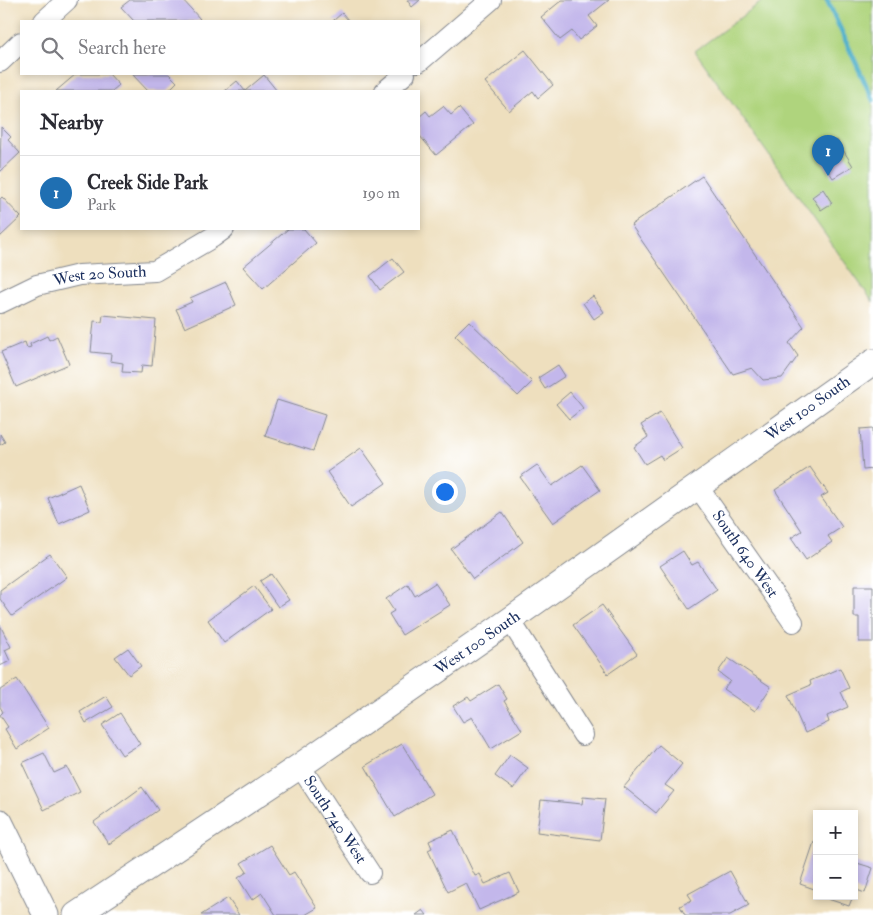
<!DOCTYPE html>
<meta charset="utf-8">
<style>
body{margin:0;font-family:"IM FELL Double Pica",serif;background:#f7f7f7;color:#2b2b33}
.controls{position:absolute;right:15px;bottom:15px;display:grid;overflow:hidden;border-radius:0px;box-shadow:0 2px 8px #0003}
.controls button{width:45px;height:45px;display:grid;place-items:center;padding:0;border:0;border-bottom:1px solid #e1e1e2;background:#fff;color:#2b2b33;font:25px sans-serif}
.you{position:absolute;left:444px;top:491px;width:18px;height:18px;margin:-12px;border:4px solid #fff;border-radius:50%;background:#1a73e8;box-shadow:0 0 0 8px #1a73e833}
.badge{display:grid;place-items:center;width:32px;height:32px;border-radius:50%;background:#1f6fb2;color:#fff;font-size:16px;font-weight:700}
.pin{position:absolute;translate:-50% -41px;filter:drop-shadow(0 1px 2px #0008)}
.pin::after{content:'';position:absolute;top:26px;width:18px;height:15px;background:inherit;clip-path:polygon(0 0,100% 0,50% 100%)}
.list{margin:0;padding:0;list-style:none}
h2{display:flex;justify-content:space-between;align-items:center;height:65px;margin:0;padding:0 20px;font-size:21px}
h2 small{font-size:16px;font-weight:400;color:#7c7c81}
.list li{display:grid;grid-template-columns:32px 1fr auto;gap:15px;align-items:center;box-sizing:border-box;height:75px;padding:0 20px;border-top:1px solid #e1e1e2}
.list b{display:block;font-size:19px;white-space:nowrap}
.list p{margin:0;font-size:16px;white-space:nowrap;color:#7c7c81}
.list em{font-size:16px;font-style:normal;color:#7c7c81}
.icon{flex:none;width:28px;height:28px;fill:none;stroke:currentColor;stroke-width:2;stroke-linecap:round;stroke-linejoin:round}
.map{position:relative;flex:none;width:873px;height:915px;overflow:hidden}
.search{position:absolute;background:#fff;box-shadow:0 2px 8px #0003;left:20px;top:20px;width:400px;height:55px;display:flex;align-items:center;gap:12px;box-sizing:border-box;padding:0 18px;border-radius:0px;color:#7c7c81;font-size:19px}
.panel{position:absolute;background:#fff;box-shadow:0 2px 8px #0003;left:20px;top:90px;width:400px;height:140px;border-radius:0px}
.map>svg:first-child{display:block}
.green{fill:#afd47d;stroke:#65826e}
.lines{fill:none;stroke-linecap:round;stroke-linejoin:round}
.stream{stroke:#48adc8;stroke-width:5}
.building{fill:#c3b7eb}
.minor-casing{stroke:#84878e;stroke-width:22}
.tertiary-casing{stroke:#84878e;stroke-width:27}
.minor{stroke:#fff;stroke-width:20}
.tertiary{stroke:#fff;stroke-width:25}
.labels{text-anchor:middle;dominant-baseline:central;stroke-width:4;stroke-linejoin:round;paint-order:stroke}
.street-label{font-size:16px;fill:#1b2f5e;stroke:#fff}
</style>
<div class="map">
<svg width="873" height="915" viewBox="0 0 873 915">
<rect width="100%" height="100%" fill="#fff"/>
<filter id="ink" filterUnits="userSpaceOnUse"><feTurbulence type="fractalNoise" baseFrequency=".02" numOctaves="2"/><feDisplacementMap in="SourceGraphic" scale="10" xChannelSelector="R" yChannelSelector="G"/><feConvolveMatrix kernelMatrix="1 2 1 2 8 2 1 2 1" color-interpolation-filters="sRGB"/></filter>
<filter id="wash" filterUnits="userSpaceOnUse"><feTurbulence type="fractalNoise" baseFrequency=".0096" numOctaves="4" result="noise"/><feDisplacementMap in="SourceGraphic" scale="20" xChannelSelector="R" yChannelSelector="G"/><feGaussianBlur stdDeviation="1.12" result="paint"/><feColorMatrix in="noise" values="0 0 0 0 0 0 0 0 0 0 0 0 0 0 0 0 0 1.4 0 .05"/><feComposite in="paint" operator="in"/></filter>
<g filter="url(#wash)">
<rect width="100%" height="100%" fill="#eedfbe"/>
<path class="green" d="M764 0H873V302L695 51Z"/>
<g class="lines">
<path class="stream" d="M827 0 873 100"/>
</g>
<g id="blocks">
<g class="building">
<path d="M130 0H183L200 19 197 21H134L121 7Z"/>
<path d="M407 0H420L412 7Z"/>
<path d="M562 0H609L589 16 597 26 579 40 572 31 560 40 541 17Z"/>
<path d="M342 13 349 21H333Z"/>
<path d="M525 50 553 85 538 98 533 91 509 111 485 82Z"/>
<path d="M76 74H109L119 85 112 91H56Z"/>
<path d="M132 74H169L177 82 168 91H148Z"/>
<path d="M264 75 277 91H225L237 81 245 91Z"/>
<path d="M443 106 451 115 459 108 473 125 436 155 419 135V117L426 111 430 116Z"/>
<path d="M1 127 11 137 8 140 20 153 0 172Z"/>
<path d="M837 140 853 166 833 178 817 153Z"/>
<path d="M702 176 804 327 789 343 798 356 782 378 763 380 752 368 733 374 631 225Z"/>
<path d="M823 189 832 203 821 210 812 197Z"/>
<path d="M2 197 21 217 0 237V199Z"/>
<path d="M288 229H304L316 243 263 289 243 267Z"/>
<path d="M393 258 404 272 380 290 370 276Z"/>
<path d="M226 282 236 305 185 328 176 309 192 302 190 298Z"/>
<path d="M593 296 604 312 594 319 583 303Z"/>
<path d="M103 315 156 320 152 366 142 365 141 373 122 372 123 363 110 361 111 354 91 352 94 321 102 322Z"/>
<path d="M469 321 532 382 518 396 455 335Z"/>
<path d="M47 336 49 340 57 336 69 364 16 387 1 352 25 342 27 348 31 347 30 344Z"/>
<path d="M558 365 565 376 545 389 538 378Z"/>
<path d="M570 392 583 408 569 419 556 404Z"/>
<path d="M277 400 325 415 313 451 265 436Z"/>
<path d="M660 413 682 448 663 460 660 455 645 464 634 447 648 437 641 425Z"/>
<path d="M873 428V469L863 470 860 429Z"/>
<path d="M0 434 5 442 0 445Z"/>
<path d="M361 448 386 483 351 507 327 472Z"/>
<path d="M537 465 552 486 582 465 600 490 553 523 520 477Z"/>
<path d="M810 467 828 493 821 497 842 527 828 536 832 542 806 560 791 538 802 531 775 490Z"/>
<path d="M79 484 90 510 59 524 48 498Z"/>
<path d="M502 512 523 542 473 579 451 549Z"/>
<path d="M683 551 692 565 698 562 717 590 689 609 660 566Z"/>
<path d="M50 554 67 577 12 616 0 599V590Z"/>
<path d="M271 574 289 600 278 607 260 581Z"/>
<path d="M435 583 450 605 402 635 389 614 394 611 386 599 408 584 415 596Z"/>
<path d="M254 586 271 609 224 643 208 620Z"/>
<path d="M854 586H873V642H859V617H854Z"/>
<path d="M602 605 637 654 608 674 573 625Z"/>
<path d="M0 625 11 647 5 650 10 661 0 666Z"/>
<path d="M128 648 141 666 129 675 115 657Z"/>
<path d="M728 658 771 687 755 711 723 689 730 681 718 672Z"/>
<path d="M840 668 849 688 841 692 848 707 827 716 829 722 805 733 788 695 811 685 810 681Z"/>
<path d="M17 679 49 728 17 749 5 729 8 727 0 715 3 712 0 707V690Z"/>
<path d="M498 684 507 699 504 701 522 730 491 749 472 717 463 722 453 706 468 697 471 701Z"/>
<path d="M106 696 113 707 86 723 80 712Z"/>
<path d="M120 713 140 744 122 755 102 725Z"/>
<path d="M402 744 432 794 395 817 365 766Z"/>
<path d="M659 745 682 764 665 785 674 791 656 813 624 787Z"/>
<path d="M44 753 54 773 67 767 80 792 44 810 22 763Z"/>
<path d="M510 755 528 768 513 789 495 776Z"/>
<path d="M142 787 158 810 109 844 94 822Z"/>
<path d="M583 797 605 799 600 840 537 832 541 800 582 804Z"/>
<path d="M453 830 475 876 480 874 485 884 510 873 519 892 479 910 466 883 448 892 428 850 432 848 429 841Z"/>
<path d="M814 842 817 843V890L800 884Z"/>
<path d="M270 845 289 875 294 872 317 908 305 915H276L262 893 252 900 238 878 247 872 241 863Z"/>
<path d="M854 862 873 868 865 893 854 889Z"/>
<path d="M730 871 749 905 730 915H685L680 906 692 900 688 894Z"/>
<path d="M829 896H853L849 906 828 899Z"/>
<path d="M228 898 239 915H201Z"/>
<path d="M423 910 427 915H416Z"/>
</g>
</g>
</g>
<g filter="url(#ink)">
<use href="#blocks" fill-opacity="0" stroke="#84878e" stroke-width="1"/>
<g class="lines">
<defs>
<g id="minor">
<path d="M44 21 67 0"/>
<path d="M0 62 21 42"/>
<path d="M419 62 491 0"/>
<path d="M385 91 405 74"/>
<path id="s1" d="M0 303 37 285 79 275 155 271 213 237 224 229"/>
<path id="s2" d="M698 487 793 622"/>
<path d="M510 620 583 735"/>
<path id="s3" d="M300 766 370 873"/>
</g>
<g id="tertiary">
<path d="M0 822 46 915"/>
<path id="s4" d="M76 915 300 766 510 620 873 362"/>
</g>
</defs>
<use href="#minor" class="minor-casing"/>
<use href="#tertiary" class="tertiary-casing"/>
<use href="#minor" class="minor"/>
<use href="#tertiary" class="tertiary"/>
</g>
</g>
<g class="labels">
<g class="street-label">
<text stroke="none"><textPath href="#s1" startOffset="105">West 20 South</textPath></text>
<text stroke="none"><textPath href="#s4" startOffset="890">West 100 South</textPath></text>
<text stroke="none"><textPath href="#s2" startOffset="82">South 640 West</textPath></text>
<text stroke="none"><textPath href="#s4" startOffset="485">West 100 South</textPath></text>
<text stroke="none"><textPath href="#s3" startOffset="64">South 740 West</textPath></text>
</g>
</g>
</svg>
<div class="controls">
<button>+</button>
<button>−</button>
</div>
<div class="you"></div>
<div class="pin badge" style="left:828px;top:176px">1</div>
<div class="search"><svg class="icon" aria-label="search" viewBox="0 0 24 24"><circle cx="10" cy="10" r="6"/><path d="M15 15l6 6"/></svg>Search here</div>
<section class="panel">
<h2>Nearby<small></small></h2>
<ul class="list">
<li><span class="badge">1</span><div><b>Creek Side Park</b><p>Park</p></div><em>190 m</em></li>
</ul>
</section>
</div>
